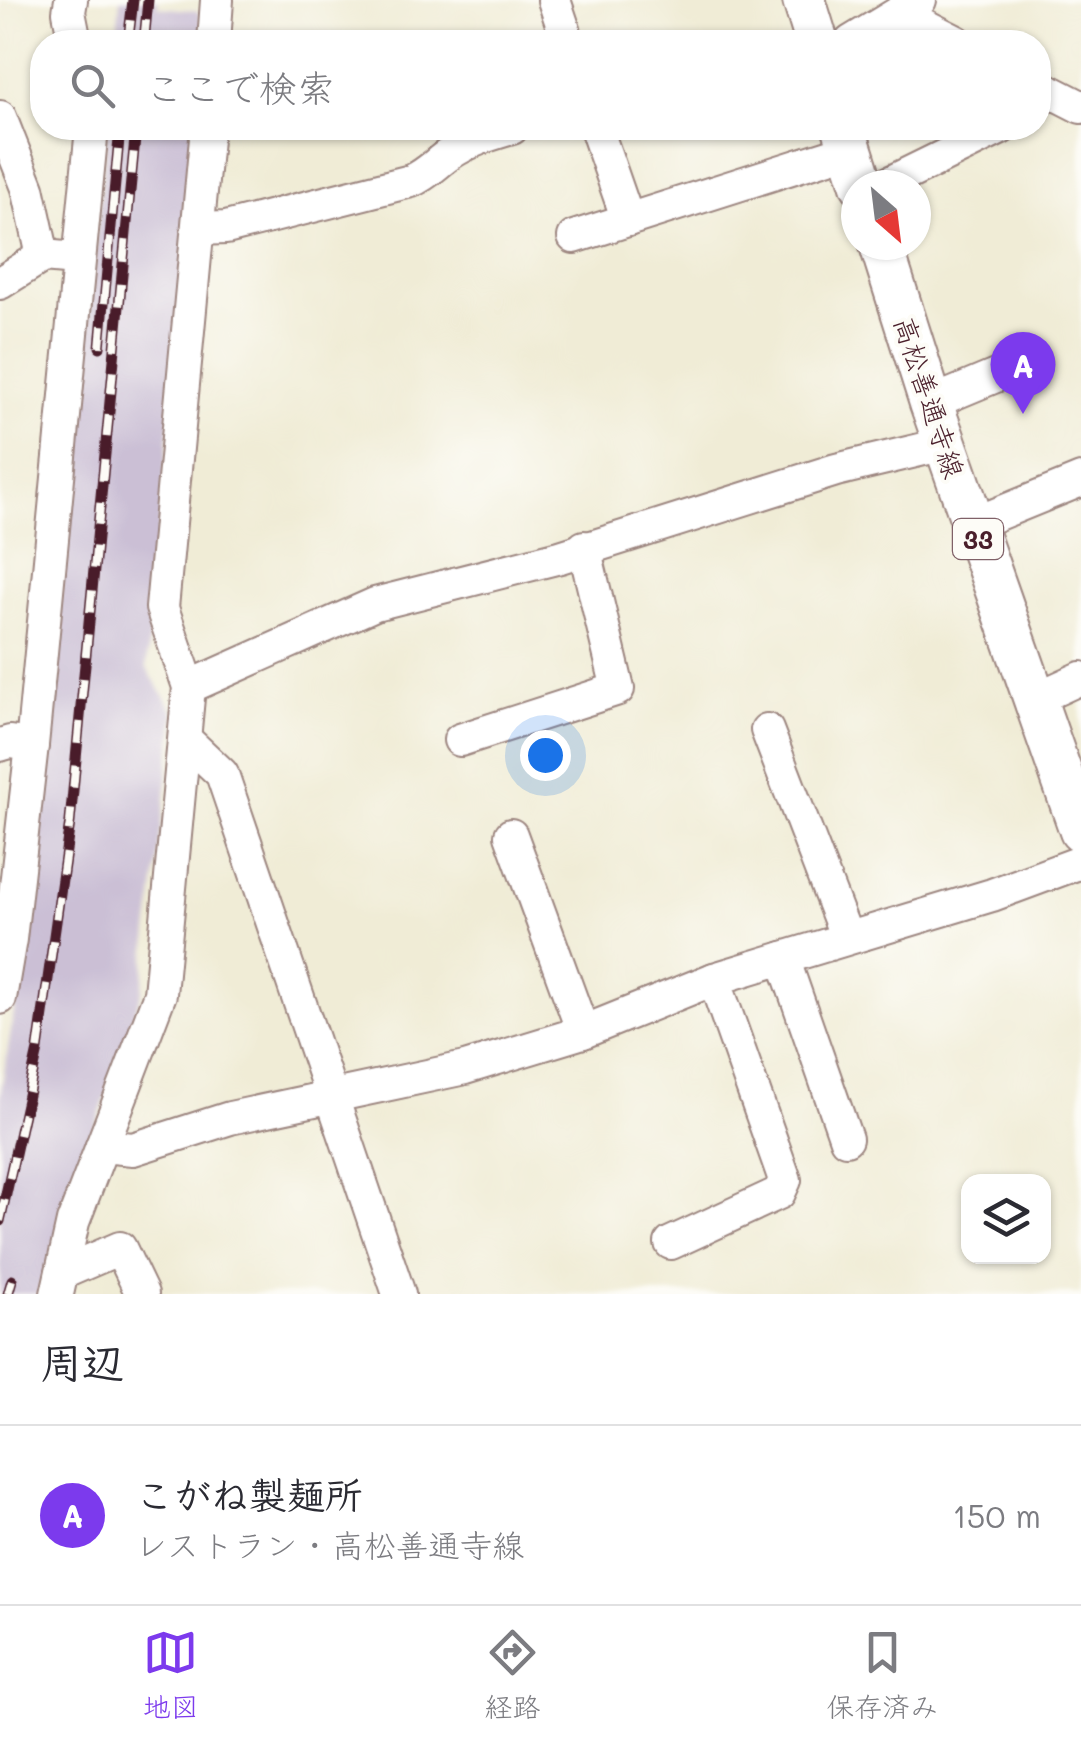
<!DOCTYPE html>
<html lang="ja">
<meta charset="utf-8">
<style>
body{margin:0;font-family:Mali,"Klee One",sans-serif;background:#f7f7f7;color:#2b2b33}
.controls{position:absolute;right:30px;bottom:30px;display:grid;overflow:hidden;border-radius:20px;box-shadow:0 2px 8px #0004}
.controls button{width:90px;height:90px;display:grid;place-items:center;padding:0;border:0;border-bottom:2px solid #e1e1e2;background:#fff;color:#2b2b33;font:50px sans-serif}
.compass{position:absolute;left:841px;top:170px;width:90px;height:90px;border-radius:50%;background:#fff;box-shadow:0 2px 8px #0004;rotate:152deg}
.you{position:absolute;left:545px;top:755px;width:35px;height:35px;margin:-25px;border:8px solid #fff;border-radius:50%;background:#1a73e8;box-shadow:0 0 0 15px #1a73e833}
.badge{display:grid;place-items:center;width:65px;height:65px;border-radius:50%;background:#7c3aed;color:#fff;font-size:32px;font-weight:700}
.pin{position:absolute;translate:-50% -82px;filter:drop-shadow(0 2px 5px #0008)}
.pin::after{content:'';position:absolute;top:52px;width:35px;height:30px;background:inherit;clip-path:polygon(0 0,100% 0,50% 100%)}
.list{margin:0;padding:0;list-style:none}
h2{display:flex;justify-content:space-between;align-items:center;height:130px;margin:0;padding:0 40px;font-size:42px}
h2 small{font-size:32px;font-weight:400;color:#7c7c81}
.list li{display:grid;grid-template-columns:65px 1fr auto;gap:30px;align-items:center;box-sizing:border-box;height:180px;padding:0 40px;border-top:2px solid #e1e1e2}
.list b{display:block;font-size:38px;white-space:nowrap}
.list p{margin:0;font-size:32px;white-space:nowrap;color:#7c7c81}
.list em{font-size:32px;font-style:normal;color:#7c7c81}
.icon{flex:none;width:55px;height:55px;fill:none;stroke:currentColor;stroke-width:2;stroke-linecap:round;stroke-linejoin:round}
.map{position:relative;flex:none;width:1081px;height:1294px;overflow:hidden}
.search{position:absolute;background:#fff;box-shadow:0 2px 8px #0004;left:30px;right:30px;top:30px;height:110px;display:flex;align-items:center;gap:25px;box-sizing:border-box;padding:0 35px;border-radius:40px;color:#7c7c81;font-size:38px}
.sheet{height:310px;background:#fff}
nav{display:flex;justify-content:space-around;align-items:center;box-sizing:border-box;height:140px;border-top:2px solid #e1e1e2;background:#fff;font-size:28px;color:#7c7c81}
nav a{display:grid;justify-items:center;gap:5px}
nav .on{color:#7c3aed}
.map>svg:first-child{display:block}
.industrial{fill:#cbbfd5}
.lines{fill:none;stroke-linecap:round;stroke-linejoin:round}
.minor-casing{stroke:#9d8680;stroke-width:36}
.major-casing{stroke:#9d8680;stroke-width:46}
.minor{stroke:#fff;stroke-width:32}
.major{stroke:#fff;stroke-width:42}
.rail-casing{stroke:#4a1f2b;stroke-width:11}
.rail{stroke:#fdfcf7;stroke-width:8;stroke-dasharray:22;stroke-linecap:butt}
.labels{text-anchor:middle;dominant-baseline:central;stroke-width:8;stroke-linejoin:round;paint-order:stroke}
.shield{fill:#fdfcf7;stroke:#806168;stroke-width:2.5}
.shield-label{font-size:25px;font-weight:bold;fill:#4a1f2b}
.street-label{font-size:28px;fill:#4a1f2b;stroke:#fdfcf7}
</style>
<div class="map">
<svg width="1081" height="1294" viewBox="0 0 1081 1294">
<rect width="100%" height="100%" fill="#fdfcf7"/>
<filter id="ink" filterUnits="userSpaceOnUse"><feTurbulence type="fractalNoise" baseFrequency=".01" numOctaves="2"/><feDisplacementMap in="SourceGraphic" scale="20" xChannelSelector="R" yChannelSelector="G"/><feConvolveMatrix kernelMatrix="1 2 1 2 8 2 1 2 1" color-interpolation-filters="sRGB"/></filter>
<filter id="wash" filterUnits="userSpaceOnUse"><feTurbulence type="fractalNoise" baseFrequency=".0048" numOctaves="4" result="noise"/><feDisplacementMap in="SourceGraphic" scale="40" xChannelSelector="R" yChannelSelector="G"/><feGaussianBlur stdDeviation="2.25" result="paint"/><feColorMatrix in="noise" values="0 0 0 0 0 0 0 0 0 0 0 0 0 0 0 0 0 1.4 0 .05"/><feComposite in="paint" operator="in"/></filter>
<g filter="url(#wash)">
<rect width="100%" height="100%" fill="#f0ecd6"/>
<g class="industrial">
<path d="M120 0H158V7L198 11 207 31 206 42H116Z"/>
<path d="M107 128H198L146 667 175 714 142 991 38 1294H0V1096L27 936Z"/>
</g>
</g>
<g filter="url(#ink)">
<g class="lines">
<defs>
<g id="minor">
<path d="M71 0 69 12 75 42"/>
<path d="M554 0 568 42"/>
<path d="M902 14 957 42"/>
<path d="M214 42 217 0"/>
<path d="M851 42 920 0"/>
<path d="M1038 85 1081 107"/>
<path d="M0 117 28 188 43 256"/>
<path d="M596 128 628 220"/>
<path d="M885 185 1001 128"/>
<path d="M198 229 226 228 411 181C428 174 437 162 451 153 470 140 492 134 512 128"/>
<path d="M574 237 851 149"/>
<path d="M0 283 43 256 65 258"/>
<path d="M931 403 1034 360"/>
<path d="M973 524 1081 480"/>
<path d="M189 687 375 604 560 557 836 470 945 444"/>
<path d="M1035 699 1081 678"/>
<path d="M767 730 847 938"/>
<path d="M185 739 222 774 399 1294"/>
<path d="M460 740 618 689 584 547"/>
<path d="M0 745 10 742 32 745"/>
<path d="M511 835 583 1032"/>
<path d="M783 958 846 1139"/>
<path d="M0 998 10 939 32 745 92 128"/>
<path d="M102 1146 133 1149 230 1118 465 1068 583 1032 714 979 992 895 1081 862"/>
<path d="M671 1243 779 1193 785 1180 714 979"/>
<path d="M62 1273 120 1248 142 1294"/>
<path d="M57 1294 73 1222 160 994 189 687 162 608 207 128"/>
</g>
<g id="major">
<path d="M804 0 817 42"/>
<path d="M844 128 862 185"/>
<path d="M881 245 931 403 1081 831"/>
</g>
</defs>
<use href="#minor" class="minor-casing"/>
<use href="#major" class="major-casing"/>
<use href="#minor" class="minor"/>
<use href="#major" class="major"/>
<defs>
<g id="rail">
<path d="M128 42 133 0"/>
<path d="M144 42 148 0"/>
<path d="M100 347 120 128"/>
<path d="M0 1221 38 1050 70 822 136 128"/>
<path d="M8 1294 12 1280"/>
</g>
</defs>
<use href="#rail" class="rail-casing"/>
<use href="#rail" class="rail"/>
</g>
</g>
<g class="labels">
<rect class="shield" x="953" y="519" width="50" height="40" rx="8"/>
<g class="shield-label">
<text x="978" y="539">33</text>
</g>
<g class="street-label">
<text transform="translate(930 397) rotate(72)">高松善通寺線</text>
</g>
</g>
</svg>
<div class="controls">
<button><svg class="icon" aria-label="layers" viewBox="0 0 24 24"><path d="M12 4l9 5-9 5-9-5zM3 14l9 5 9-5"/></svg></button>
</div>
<svg class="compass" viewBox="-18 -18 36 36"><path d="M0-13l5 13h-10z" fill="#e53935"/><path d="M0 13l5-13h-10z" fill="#7c7c81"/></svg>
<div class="you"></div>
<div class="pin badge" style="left:1023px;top:414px">A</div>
<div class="search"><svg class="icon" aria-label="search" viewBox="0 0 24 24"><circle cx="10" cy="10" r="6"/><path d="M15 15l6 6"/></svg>ここで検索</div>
</div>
<section class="sheet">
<h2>周辺<small></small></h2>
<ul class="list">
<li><span class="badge">A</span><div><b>こがね製麺所</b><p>レストラン · 高松善通寺線</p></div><em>150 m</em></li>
</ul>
</section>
<nav>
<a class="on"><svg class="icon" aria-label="map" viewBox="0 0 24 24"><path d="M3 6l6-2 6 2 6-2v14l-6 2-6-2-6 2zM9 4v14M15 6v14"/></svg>地図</a>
<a><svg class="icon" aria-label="directions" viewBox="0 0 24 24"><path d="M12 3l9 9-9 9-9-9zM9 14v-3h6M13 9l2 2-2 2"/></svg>経路</a>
<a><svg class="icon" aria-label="saved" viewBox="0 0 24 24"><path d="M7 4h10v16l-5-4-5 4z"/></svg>保存済み</a>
</nav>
